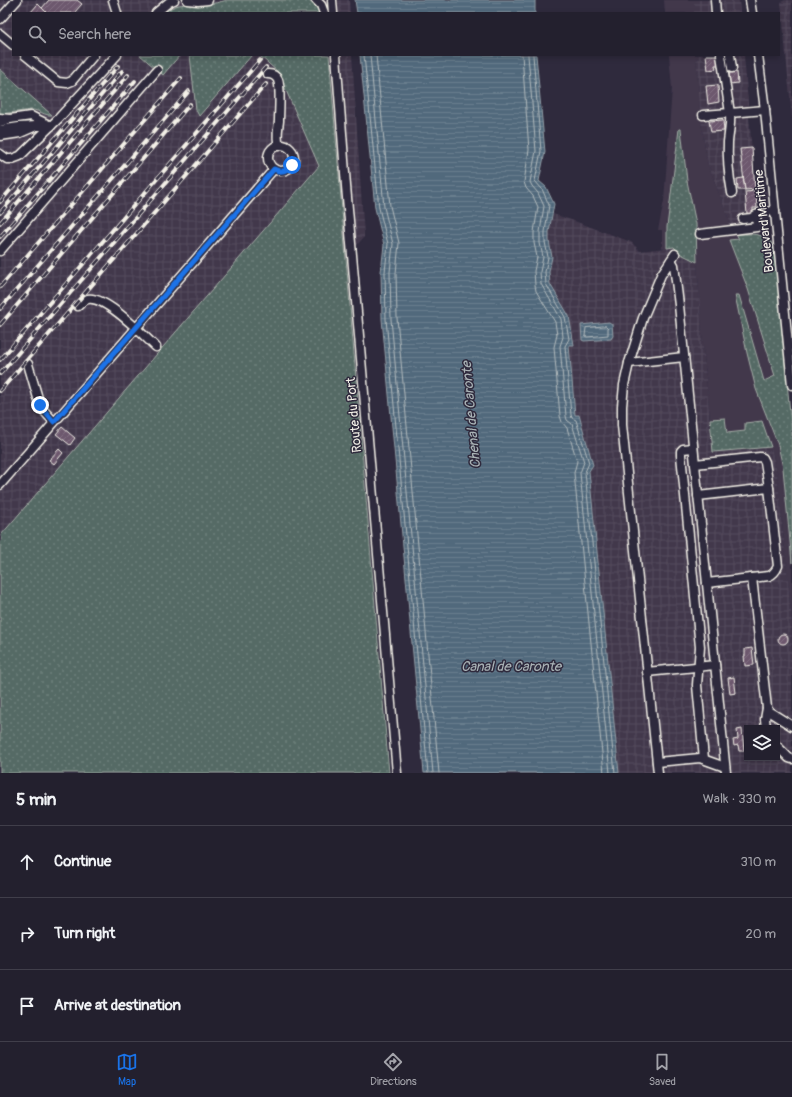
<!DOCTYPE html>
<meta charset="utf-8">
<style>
body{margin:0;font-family:Pangolin,sans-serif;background:#2f2d3a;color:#f1f3f6}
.controls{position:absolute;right:12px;bottom:12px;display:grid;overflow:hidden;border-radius:0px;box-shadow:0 2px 6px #0003}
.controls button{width:36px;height:36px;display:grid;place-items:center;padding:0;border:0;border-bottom:1px solid #403e4a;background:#23202e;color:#f1f3f6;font:20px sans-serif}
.stop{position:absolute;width:12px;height:12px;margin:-9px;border:3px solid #1a73e8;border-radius:50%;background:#fff}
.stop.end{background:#1a73e8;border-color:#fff;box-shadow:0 1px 4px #0008}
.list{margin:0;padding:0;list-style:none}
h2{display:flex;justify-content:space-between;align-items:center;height:52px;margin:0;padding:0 16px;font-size:17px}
h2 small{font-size:13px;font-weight:400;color:#a3a3aa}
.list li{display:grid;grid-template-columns:26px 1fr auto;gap:12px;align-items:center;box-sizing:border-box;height:72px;padding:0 16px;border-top:1px solid #403e4a}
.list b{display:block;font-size:15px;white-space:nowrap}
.list em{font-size:13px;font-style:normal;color:#a3a3aa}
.icon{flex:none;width:22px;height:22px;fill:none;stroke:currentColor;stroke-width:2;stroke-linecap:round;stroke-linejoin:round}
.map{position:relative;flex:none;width:792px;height:773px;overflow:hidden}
.search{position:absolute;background:#23202e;box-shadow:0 2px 6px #0003;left:12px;right:12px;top:12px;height:44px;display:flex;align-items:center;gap:10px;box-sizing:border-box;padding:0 14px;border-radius:0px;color:#a3a3aa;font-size:15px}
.sheet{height:268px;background:#23202e}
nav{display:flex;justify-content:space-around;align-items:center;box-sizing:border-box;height:56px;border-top:1px solid #403e4a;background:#23202e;font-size:11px;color:#a3a3aa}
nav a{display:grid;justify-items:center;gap:2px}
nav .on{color:#1a73e8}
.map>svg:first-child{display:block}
.built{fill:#42384c}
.industrial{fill:url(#industrial-grid);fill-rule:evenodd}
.grass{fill:url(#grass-dots);stroke:#a4aea6}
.water{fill:url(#water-rules);stroke:#929fa7}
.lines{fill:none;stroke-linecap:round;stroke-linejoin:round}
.shore{stroke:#b3bbbd;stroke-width:1}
.building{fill:url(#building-hatch);stroke:#f4f1e8}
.minor-casing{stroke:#f4f1e8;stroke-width:11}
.minor{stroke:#2f2a3d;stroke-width:8}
.rail-casing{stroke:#f4f1e8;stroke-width:4}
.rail{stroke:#2f2a3d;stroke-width:2.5;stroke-dasharray:8;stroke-linecap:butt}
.route{stroke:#1a73e8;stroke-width:5}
.labels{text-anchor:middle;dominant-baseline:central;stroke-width:3;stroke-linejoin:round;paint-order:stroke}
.street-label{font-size:13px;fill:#f4f1e8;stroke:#2f2a3d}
.water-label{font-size:14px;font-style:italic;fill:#abb4b7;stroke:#2f2a3d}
</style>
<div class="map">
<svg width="792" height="773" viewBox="0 0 792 773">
<defs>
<pattern id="industrial-grid" width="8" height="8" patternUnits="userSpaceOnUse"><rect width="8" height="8" fill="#42384c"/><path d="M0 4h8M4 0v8" fill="none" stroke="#554c5d"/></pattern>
<pattern id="grass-dots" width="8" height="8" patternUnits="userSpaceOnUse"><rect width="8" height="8" fill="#556a65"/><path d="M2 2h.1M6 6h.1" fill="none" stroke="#6e807b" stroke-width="1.8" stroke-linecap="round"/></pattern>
<pattern id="water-rules" width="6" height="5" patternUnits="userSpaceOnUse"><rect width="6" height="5" fill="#51697c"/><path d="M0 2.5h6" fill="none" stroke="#6b7f8f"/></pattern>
<pattern id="building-hatch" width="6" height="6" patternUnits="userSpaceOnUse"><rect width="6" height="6" fill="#6d586e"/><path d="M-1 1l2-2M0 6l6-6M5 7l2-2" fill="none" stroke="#827083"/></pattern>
</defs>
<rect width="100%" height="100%" fill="#2f2a3d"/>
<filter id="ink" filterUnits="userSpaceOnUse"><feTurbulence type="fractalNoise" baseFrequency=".025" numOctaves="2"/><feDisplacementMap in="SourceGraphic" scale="8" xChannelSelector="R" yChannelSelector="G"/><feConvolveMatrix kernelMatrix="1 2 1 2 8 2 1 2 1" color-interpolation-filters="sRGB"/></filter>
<g filter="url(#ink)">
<g class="built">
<path d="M664 0H694V13H665Z"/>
<path d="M669 55H696L701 122 705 148 708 164 731 225 739 239 729 240 748 289 775 376 764 381 739 295H736L747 353 756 389 778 445 783 468 792 563V621L777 471 771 447 745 423V431L727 433 725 418 710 419 702 334 697 262 696 224 687 181 667 227V248H662V230H658L664 201 672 88Z"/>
</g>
<g class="industrial">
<path d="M0 0H349L350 13H13V55H352L364 237 0 655Z"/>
<path d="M694 0H739L740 13H694Z"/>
<path d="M785 0H792V118L781 2Z"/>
<path d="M696 55H744L755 189 756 191H766L767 215 751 223 731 225 708 164 705 148 701 122Z"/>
<path d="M553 214 577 222 631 242 640 251 674 247 681 254 697 262 702 334 713 452 771 447 777 471 792 621V773H619L589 471 593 465 579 415H575L569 345H574L550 284 549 272 552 257 549 241V232ZM747 728H777V758H747Z"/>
</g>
<g class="grass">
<path d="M227 0H308L317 8 320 13H164C180 0 187 6 205 4 213 4 220 2 227 0Z"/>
<path d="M140 55H180L163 75Z"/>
<path d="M190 55H252L199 116 196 110Z"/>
<path d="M259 55H329L389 773H0V542L2 540 1 535 319 166 278 72Z"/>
<path d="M0 69 52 115C45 116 39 110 32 110L0 114Z"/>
<path d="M679 129H681L687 181 696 224 697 262 681 254 674 247 667 248V227Z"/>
<path d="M736 234C751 234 766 232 774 247L792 434V563L783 468 778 445 756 389 747 353 735 295H739L764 381 775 376 748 289 729 240 739 239Z"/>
<path d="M725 418 727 433 745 431V423L762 421 771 447 713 452 710 419Z"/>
</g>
<g class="water">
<path d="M355 0H535V13H357Z"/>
<path d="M360 55H536L545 152 539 181 546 187 554 204 549 232V241L552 257 549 272 550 284 569 316 574 345H569L575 415H579L593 465 589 471 619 773H424L382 319 381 272 384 245 375 208Z"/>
<path d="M609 322 612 324 613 336 611 339 584 341 582 340 581 325Z"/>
</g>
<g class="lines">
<g class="shore">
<path d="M364 55 379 208 388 244 385 272 386 319 428 773"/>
<path d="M370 55 384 207 393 244 390 272 391 319 433 773"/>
<path d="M376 55 390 206 399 243 396 273 397 318 439 773"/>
<path d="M522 55 529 150 524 182 526 188 533 196 538 207 534 232V243L537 257 534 271 535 285 536 291 555 322 557 335 554 347 560 416 562 422 567 428 577 461 574 473 604 773"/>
<path d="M528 55 536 151 530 182 532 186 538 193 544 206 540 232V243L543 257 540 272 541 284 561 319 563 337 560 346 566 416 567 420 572 424 584 462 580 473 610 773"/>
<path d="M533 55 541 151 535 181 542 189 549 205 545 232V242L548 257 545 272 546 284 565 317 569 339 565 346 571 415 572 418 576 420 589 463 585 472 615 773"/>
<path d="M606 326 608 328V335L587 337 585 336 586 328Z"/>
</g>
</g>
<g class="building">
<path d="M49 0H77L82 4 74 13H47L42 8Z"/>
<path d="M38 4 47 13H30Z"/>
<path d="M706 55H718L719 65H715L716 69 708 70Z"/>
<path d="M737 72 738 83 730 84 729 73Z"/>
<path d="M718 85 719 102 708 104 706 86Z"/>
<path d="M723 120 724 131 711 132 709 121Z"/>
<path d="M752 148 755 189 745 190 740 149Z"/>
<path d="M743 178 745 190H738L737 179Z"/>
<path d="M756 191 757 208H753V213L747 214 745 192Z"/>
<path d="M62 427 75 438 70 445 56 434Z"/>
<path d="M59 449 63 453 54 464 49 460Z"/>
<circle cx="783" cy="639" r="5"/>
<path d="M752 648 754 665 745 666 744 656H745V649Z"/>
<path d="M734 677 736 693 730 694 728 678Z"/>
<path d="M742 729 744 751H739L738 745 734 746 733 740 738 739 737 730Z"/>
</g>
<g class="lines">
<defs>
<g id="minor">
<path d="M113 0 117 13"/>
<path d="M187 0 198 1 208 0"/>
<path d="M316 0 321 5 324 13"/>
<path d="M332 0 333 13"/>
<path d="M715 0 716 13"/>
<path d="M750 0 752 13"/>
<path d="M156 13 169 2 174 0"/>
<path d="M0 19 17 0"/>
<path d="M0 34 13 45"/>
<path d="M25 55 58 82 67 83 72 81 94 55"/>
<path d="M336 55 346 186 397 773"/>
<path d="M721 55 730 113 765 110"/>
<path d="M730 55 732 68"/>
<path d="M758 55 765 110 792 385"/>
<path d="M268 74C272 74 276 76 278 80 281 88 279 112 279 121 278 130 276 137 279 146"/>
<path d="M703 115 730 113C731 123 729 132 728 142 727 159 729 176 732 193"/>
<path d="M0 118 10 119 0 122"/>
<path d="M10 119 31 116 51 126H36"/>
<path d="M0 130 19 127 36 126 20 133 0 136"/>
<circle cx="281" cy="158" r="13"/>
<path d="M0 154 7 159H12L20 156 58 119 117 55"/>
<path d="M743 219 751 218 762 212 775 211"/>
<path d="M700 234 757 227 756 215"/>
<path d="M0 251 157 70"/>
<path d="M671 260 674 265 679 305 726 773"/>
<path d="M78 306C81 303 84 300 88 299 106 296 143 335 156 347"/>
<path d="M629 363 684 357"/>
<path d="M28 364 40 405 45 412 54 422"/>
<path d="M693 448 683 449 681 451V455L700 647 697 685 704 759"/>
<path d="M695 464 760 457 763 458 765 462 769 488"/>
<path d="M0 485 274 169"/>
<path d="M698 496 769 488 778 566C776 571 774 574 769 576L707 583"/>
<path d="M752 578 767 708 768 711 792 726"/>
<path d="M647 672 715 665"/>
<path d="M766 728 765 719 767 708"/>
<path d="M777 746 789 758 792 759"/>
<path d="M657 762 700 758 725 767"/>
<path d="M658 773 622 425V406L624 385 629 363 643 318 661 275 675 254"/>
</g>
</defs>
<use href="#minor" class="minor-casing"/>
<use href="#minor" class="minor"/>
<defs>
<g id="rail">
<path d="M0 202 118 66"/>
<path d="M0 213 122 71"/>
<path d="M0 223 128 75"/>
<path d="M0 237 135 81"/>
<path d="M0 287 181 78"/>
<path d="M0 309 189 91"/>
<path d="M0 325 190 104"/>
<path d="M0 360 260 60"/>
<path d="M0 374 266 67"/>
<path d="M0 391 266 84"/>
</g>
</defs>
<use href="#rail" class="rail-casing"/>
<use href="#rail" class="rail"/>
</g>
</g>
<g class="lines" filter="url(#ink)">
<path class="route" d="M40 405 54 422 274 169C281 173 287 171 292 165"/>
</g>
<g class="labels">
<g class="street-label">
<text transform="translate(764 221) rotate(-96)">Boulevard Maritime</text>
<text transform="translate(354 415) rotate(-95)">Route du Port</text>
</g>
<g class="water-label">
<text transform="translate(471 415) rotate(-95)">Chenal de Caronte</text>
<text x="511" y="666">Canal de Caronte</text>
</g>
</g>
</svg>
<div class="controls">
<button><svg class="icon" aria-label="layers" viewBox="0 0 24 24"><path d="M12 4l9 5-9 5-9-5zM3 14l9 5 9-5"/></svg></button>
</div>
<div class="stop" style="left:292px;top:165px"></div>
<div class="stop end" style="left:40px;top:405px"></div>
<div class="search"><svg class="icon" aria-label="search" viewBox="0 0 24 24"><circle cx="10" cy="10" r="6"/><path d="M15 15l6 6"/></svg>Search here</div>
</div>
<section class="sheet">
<h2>5 min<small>Walk · 330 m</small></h2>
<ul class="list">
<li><svg class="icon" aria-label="ahead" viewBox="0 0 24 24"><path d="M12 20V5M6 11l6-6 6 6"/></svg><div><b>Continue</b></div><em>310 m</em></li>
<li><svg class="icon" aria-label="right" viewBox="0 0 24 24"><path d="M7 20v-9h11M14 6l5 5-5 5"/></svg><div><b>Turn right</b></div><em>20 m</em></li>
<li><svg class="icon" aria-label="arrive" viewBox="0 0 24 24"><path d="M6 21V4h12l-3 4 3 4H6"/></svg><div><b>Arrive at destination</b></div></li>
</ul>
</section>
<nav>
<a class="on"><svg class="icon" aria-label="map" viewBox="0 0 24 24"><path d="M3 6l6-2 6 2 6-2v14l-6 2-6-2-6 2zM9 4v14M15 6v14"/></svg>Map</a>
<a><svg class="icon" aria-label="directions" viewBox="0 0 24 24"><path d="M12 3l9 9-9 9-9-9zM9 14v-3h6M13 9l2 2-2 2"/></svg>Directions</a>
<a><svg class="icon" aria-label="saved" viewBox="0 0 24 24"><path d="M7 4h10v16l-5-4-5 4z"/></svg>Saved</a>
</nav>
